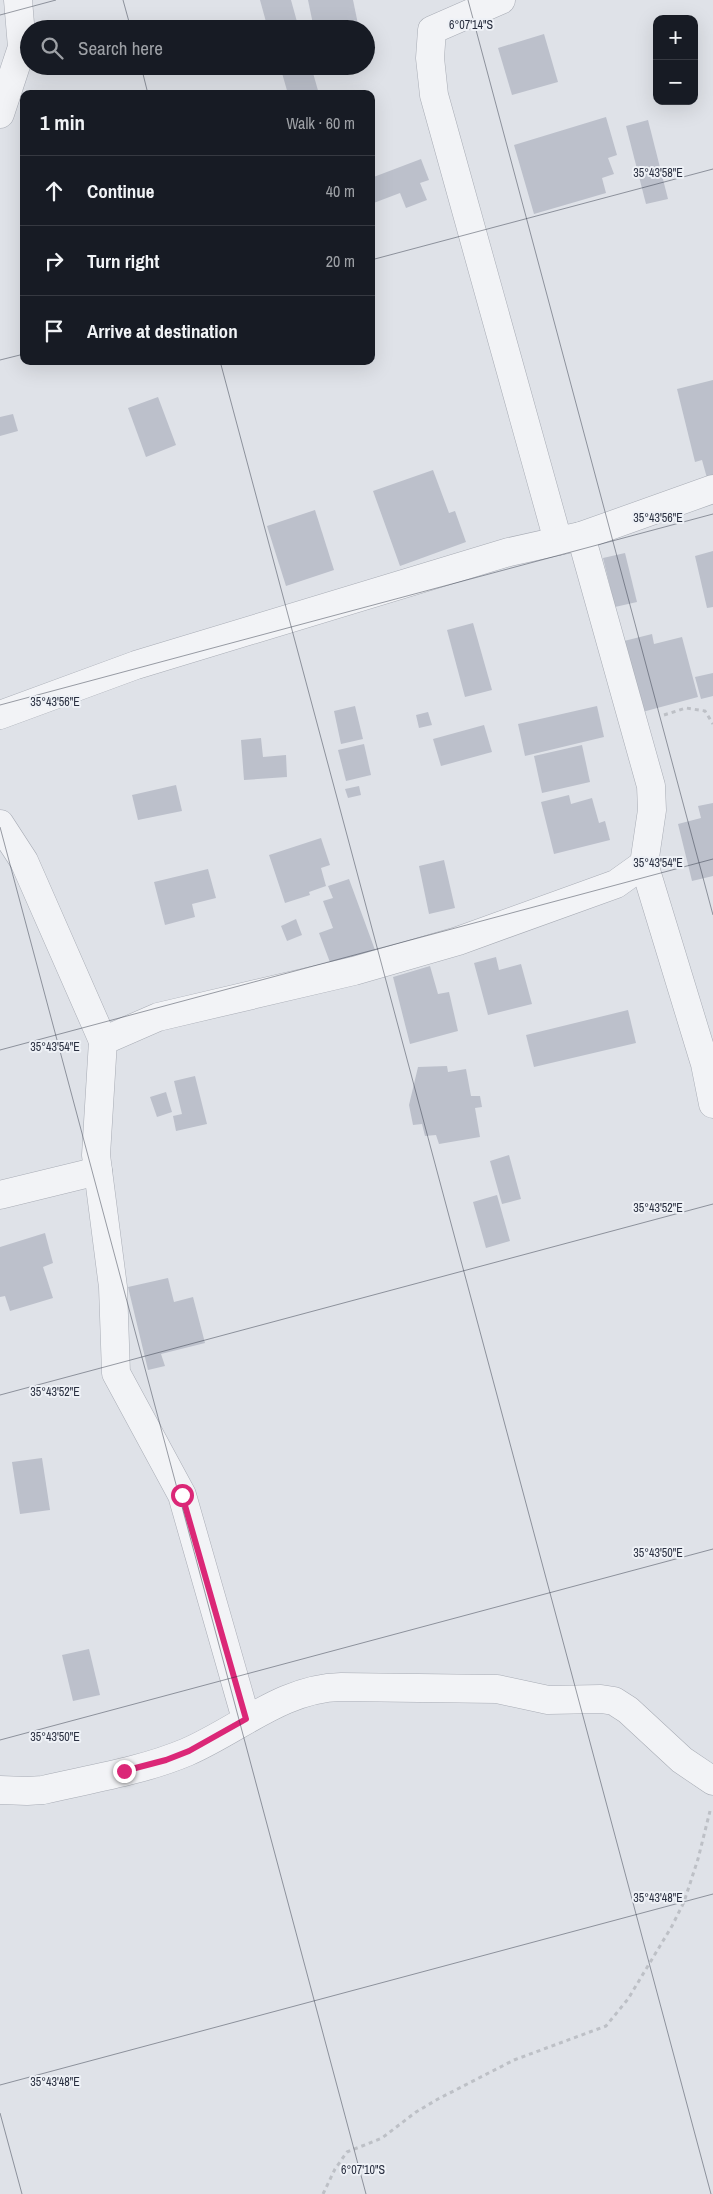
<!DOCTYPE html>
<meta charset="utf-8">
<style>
body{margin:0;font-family:"Archivo Narrow",sans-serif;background:#242831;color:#f1f3f6}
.controls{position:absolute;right:15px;top:15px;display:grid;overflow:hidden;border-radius:10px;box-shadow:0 5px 20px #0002}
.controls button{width:45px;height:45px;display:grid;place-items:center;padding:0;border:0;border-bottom:1px solid #363941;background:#171b24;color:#f1f3f6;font:25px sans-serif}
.stop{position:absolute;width:15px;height:15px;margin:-11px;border:4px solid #db2777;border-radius:50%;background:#fff}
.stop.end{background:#db2777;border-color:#fff;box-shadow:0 1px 5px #0008}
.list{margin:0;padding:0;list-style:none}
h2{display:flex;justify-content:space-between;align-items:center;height:65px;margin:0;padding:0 20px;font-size:21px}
h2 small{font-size:16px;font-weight:400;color:#9ea1a6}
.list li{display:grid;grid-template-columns:32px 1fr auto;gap:15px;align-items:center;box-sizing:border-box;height:70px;padding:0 20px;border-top:1px solid #363941}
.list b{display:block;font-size:19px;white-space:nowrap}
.list em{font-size:16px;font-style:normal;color:#9ea1a6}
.icon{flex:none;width:28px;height:28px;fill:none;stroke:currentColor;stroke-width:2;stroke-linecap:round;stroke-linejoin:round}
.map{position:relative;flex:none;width:713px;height:2194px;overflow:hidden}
.search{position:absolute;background:#171b24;box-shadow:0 5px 20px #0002;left:20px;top:20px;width:355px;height:55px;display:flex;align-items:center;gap:12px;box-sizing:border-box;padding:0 18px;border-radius:28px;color:#9ea1a6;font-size:19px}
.panel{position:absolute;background:#171b24;box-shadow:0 5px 20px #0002;left:20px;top:90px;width:355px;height:275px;border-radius:10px}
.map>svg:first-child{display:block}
.building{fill:#bcc0cb}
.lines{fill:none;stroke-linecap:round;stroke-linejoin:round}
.minor-casing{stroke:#a8acb5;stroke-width:29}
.path{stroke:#bdc0c6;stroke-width:3;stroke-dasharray:4 4;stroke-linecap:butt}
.minor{stroke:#f2f3f6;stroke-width:28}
.route{stroke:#db2777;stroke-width:6}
.ticks{fill:none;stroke:#282e3f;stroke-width:1;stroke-opacity:0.45}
.ticks-label{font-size:12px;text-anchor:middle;fill:#282e3f;stroke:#eef1f6;stroke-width:4;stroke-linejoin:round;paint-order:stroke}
</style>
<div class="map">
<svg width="713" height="2194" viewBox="0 0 713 2194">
<rect width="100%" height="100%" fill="#dfe2e8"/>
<g class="building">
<path d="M260 0H291L299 29H268Z"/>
<path d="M308 0H353L359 29H314Z"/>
<path d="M544 34 558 82 512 95 498 48Z"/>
<path d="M280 66H311L319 94H288Z"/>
<path d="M606 117 617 155 608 158 614 174 602 178 606 193 534 214 514 145Z"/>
<path d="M648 120 668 199 646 204 626 126Z"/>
<path d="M421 159 429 180 420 183 427 200 406 208 400 193 371 204V178Z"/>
<path d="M713 380V476L707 478 702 460 695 462 677 389Z"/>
<path d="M158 397 176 445 146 457 128 408Z"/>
<path d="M13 414 18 431 0 436V417Z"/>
<path d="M433 470 449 513 455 511 466 542 400 566 373 491Z"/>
<path d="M315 510 334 570 286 586 267 526Z"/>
<path d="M713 551V607L707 608 695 556Z"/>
<path d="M625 553 637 602 615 607 603 558Z"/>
<path d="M473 623 492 690 465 697 447 630Z"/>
<path d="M652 634 654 644 682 637 698 697 635 714 616 643Z"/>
<path d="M713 673V696L701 699 695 677Z"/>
<path d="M355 706 363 739 341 744 334 711Z"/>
<path d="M597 706 604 737 525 756 518 724Z"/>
<path d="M428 712 432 725 419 728 416 715Z"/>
<path d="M484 725 492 752 441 766 433 739Z"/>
<path d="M261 738 263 757 286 755 287 777 244 780 241 740Z"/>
<path d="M364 744 371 775 346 781 338 750Z"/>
<path d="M582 745 590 782 542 793 534 756Z"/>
<path d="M176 785 182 811 138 820 132 795Z"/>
<path d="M359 786 361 795 348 798 345 789Z"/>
<path d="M569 795 571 804 592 798 599 823 605 821 610 840 554 854 541 802Z"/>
<path d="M713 803V876L692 881 678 824 701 818 698 806Z"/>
<path d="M321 838 330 865 321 868 326 886 309 892 310 895 285 903 269 855Z"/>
<path d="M444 860 455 908 429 914 419 866Z"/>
<path d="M208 869 216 898 192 904 195 917 165 925 154 882Z"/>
<path d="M349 879 375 950 331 965 319 933 333 928 323 901 333 898 328 886Z"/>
<path d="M296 919 302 935 287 941 281 926Z"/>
<path d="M496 957 499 970 521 964 532 1004 488 1015 474 963Z"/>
<path d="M430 966 438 994 449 992 458 1031 410 1044 393 977Z"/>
<path d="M628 1010 636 1043 534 1067 526 1035Z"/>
<path d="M447 1066 448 1072 466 1069 471 1096H480L482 1107 475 1108 480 1137 439 1144 436 1135 425 1136 422 1124 413 1125 409 1105 418 1067Z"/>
<path d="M195 1076 207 1124 176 1131 173 1116 182 1114 174 1081Z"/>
<path d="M166 1092 172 1112 157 1117 150 1097Z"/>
<path d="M509 1155 521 1199 502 1204 490 1161Z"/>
<path d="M497 1195 510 1241 486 1248 473 1202Z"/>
<path d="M45 1233 53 1263 43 1267 53 1298 10 1311 5 1296 0 1297V1247Z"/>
<path d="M168 1278 174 1302 193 1297 205 1343 161 1354 165 1366 148 1370 128 1287Z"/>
<path d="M42 1458 50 1510 20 1514 12 1462Z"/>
<path d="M89 1649 100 1695 73 1701 62 1655Z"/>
</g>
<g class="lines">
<defs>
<g id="minor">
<path d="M501 0 432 30 430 58 434 95 558 541"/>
<path d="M0 114 22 47 18 0"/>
<path d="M0 715 136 665 509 552 581 536 713 489"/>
<path d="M0 824 24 861 103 1041"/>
<path d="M644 864 705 1064 713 1104"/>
<path d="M0 1195 98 1171"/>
<path d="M246 1719 182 1495 116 1373 113 1287 96 1155 103 1041 158 1017 354 971 458 941 616 884 644 864 652 810 651 786 581 536"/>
<path d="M0 1790 27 1791 43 1790C90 1779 142 1771 187 1752 238 1730 283 1688 341 1687L497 1689 548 1700 601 1699 614 1701 628 1710 682 1760 713 1781"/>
</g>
</defs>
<use href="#minor" class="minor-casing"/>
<g class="path">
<path d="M664 715 686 708 705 711 713 724"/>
<path d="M323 2194 335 2169 347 2152 382 2138 416 2112 438 2099 514 2060 606 2026 628 1999 672 1926 684 1902 698 1859 710 1811"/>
</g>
<use href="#minor" class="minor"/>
</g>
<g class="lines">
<path class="route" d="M124 1771 166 1760 189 1751 246 1719 182 1495"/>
</g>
<path class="ticks" d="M123 0 131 29M468 0 713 915M0 15 56 0M141 66 148 94M371 260 713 169M0 360 24 354M220 361 711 2194M0 705 713 514M0 827 366 2194M0 1050 713 859M0 1395 713 1204M0 1740 713 1549M0 2085 713 1894M0 2113 22 2194"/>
<g class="ticks-label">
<text x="471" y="29">6°07'14"S</text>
<text x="658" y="177">35°43'58"E</text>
<text x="658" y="522">35°43'56"E</text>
<text x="55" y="706">35°43'56"E</text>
<text x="658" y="867">35°43'54"E</text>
<text x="55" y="1051">35°43'54"E</text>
<text x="658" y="1212">35°43'52"E</text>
<text x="55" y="1396">35°43'52"E</text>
<text x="658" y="1557">35°43'50"E</text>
<text x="55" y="1741">35°43'50"E</text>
<text x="658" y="1902">35°43'48"E</text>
<text x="55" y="2086">35°43'48"E</text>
<text x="363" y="2174">6°07'10"S</text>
</g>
</svg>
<div class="controls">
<button>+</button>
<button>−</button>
</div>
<div class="stop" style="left:182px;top:1495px"></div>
<div class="stop end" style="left:124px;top:1771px"></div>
<div class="search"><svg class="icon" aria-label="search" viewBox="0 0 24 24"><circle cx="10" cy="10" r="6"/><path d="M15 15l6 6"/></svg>Search here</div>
<section class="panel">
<h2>1 min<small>Walk · 60 m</small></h2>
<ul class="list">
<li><svg class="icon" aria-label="ahead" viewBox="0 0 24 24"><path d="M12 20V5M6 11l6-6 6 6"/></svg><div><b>Continue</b></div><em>40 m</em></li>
<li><svg class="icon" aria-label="right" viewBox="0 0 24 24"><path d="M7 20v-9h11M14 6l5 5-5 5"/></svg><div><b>Turn right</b></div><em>20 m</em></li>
<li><svg class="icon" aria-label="arrive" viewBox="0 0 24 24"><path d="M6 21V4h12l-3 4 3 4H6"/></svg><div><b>Arrive at destination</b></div></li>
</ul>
</section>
</div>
